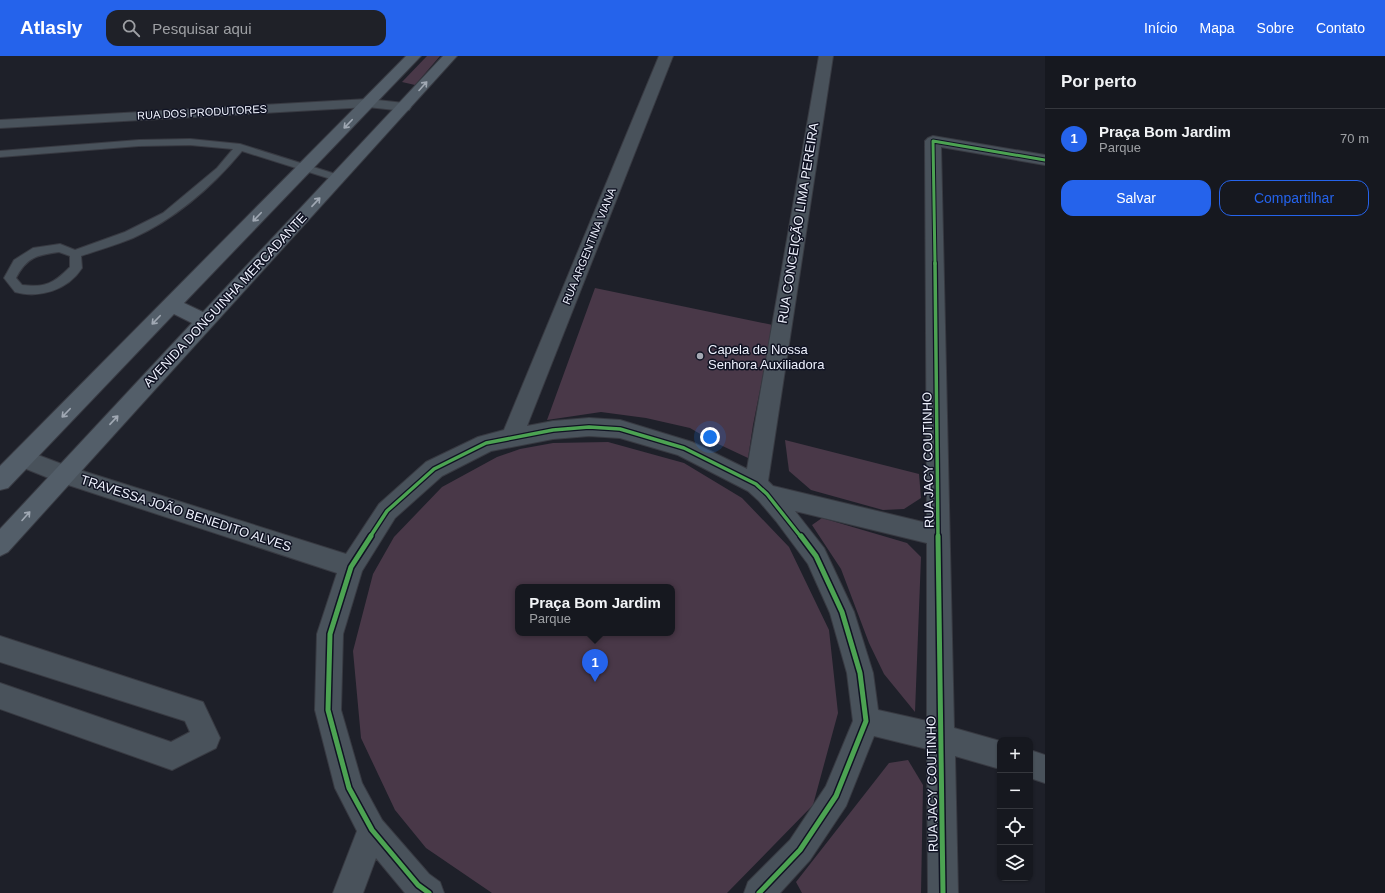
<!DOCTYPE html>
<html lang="pt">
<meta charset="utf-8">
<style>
body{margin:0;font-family:Helvetica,sans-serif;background:#1f2128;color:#f1f3f6}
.controls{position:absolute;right:12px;bottom:12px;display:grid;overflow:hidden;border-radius:8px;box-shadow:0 1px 3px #0004}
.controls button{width:36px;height:36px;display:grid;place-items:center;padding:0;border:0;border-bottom:1px solid #35373d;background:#16181f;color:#f1f3f6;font:20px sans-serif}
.you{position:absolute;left:710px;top:381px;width:14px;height:14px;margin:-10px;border:3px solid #fff;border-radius:50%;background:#1a73e8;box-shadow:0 0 0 6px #1a73e833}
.badge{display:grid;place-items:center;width:26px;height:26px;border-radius:50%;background:#2563eb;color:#fff;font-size:13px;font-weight:700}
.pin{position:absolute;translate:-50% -33px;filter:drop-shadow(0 1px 2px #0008)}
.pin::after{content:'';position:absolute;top:21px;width:14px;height:12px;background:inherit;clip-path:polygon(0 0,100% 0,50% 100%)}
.popup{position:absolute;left:515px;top:528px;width:160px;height:52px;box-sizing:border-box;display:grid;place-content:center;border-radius:8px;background:#16181f;filter:drop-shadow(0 1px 3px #0005);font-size:13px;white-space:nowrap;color:#9ea0a4}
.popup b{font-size:15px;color:#f1f3f6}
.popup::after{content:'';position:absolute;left:50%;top:100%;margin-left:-8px;border:8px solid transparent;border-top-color:#16181f}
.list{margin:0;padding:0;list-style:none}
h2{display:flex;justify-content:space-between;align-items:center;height:52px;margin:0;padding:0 16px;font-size:17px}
h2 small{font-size:13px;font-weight:400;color:#9ea0a4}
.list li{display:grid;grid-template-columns:26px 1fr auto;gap:12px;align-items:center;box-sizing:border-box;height:60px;padding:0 16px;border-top:1px solid #35373d}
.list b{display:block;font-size:15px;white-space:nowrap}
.list p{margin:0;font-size:13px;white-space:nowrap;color:#9ea0a4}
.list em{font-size:13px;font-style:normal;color:#9ea0a4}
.actions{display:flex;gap:8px;padding:12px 16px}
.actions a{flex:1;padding:9px 0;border:1px solid #2563eb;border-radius:12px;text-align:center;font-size:14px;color:#2563eb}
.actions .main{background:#2563eb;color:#fff}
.icon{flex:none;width:22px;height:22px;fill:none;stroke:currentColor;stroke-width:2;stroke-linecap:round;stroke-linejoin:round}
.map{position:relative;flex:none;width:1045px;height:837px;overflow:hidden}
header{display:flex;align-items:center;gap:24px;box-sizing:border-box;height:56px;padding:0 20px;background:#2563eb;color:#fff}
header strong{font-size:19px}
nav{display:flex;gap:22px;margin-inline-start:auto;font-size:14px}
.search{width:280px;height:36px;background:#1f2128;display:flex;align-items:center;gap:10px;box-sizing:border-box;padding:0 14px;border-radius:12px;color:#9ea0a4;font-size:15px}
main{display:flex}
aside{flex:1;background:#16181f}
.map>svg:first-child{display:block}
.green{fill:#493848;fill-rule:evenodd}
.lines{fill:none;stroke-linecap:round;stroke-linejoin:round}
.lane-casing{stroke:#383a42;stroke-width:2}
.street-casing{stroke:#383a42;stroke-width:2}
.secondary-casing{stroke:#383a42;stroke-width:2}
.lane{fill:#49525b;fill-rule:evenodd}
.street{fill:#49525b;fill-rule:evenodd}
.secondary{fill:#535e69;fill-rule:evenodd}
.cycleway-far2-casing{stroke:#101323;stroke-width:5}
.cycleway-far1-casing{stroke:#101323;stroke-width:6}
.cycleway-casing{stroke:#101323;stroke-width:8}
.cycleway-far2{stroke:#4ca352;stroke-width:3}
.cycleway-far1{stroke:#4ca352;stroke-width:3.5}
.cycleway{stroke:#4ca352;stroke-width:5}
.oneway{stroke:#a0a8b3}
.poi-dot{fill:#a5a8b3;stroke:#101323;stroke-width:1.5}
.labels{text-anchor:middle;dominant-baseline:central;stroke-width:3;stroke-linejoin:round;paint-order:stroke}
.far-street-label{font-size:11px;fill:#eef1fd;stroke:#101323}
.street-label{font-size:13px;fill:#eef1fd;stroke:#101323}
.poi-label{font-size:13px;fill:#eef1fd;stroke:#101323;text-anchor:start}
</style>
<header>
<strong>Atlasly</strong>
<div class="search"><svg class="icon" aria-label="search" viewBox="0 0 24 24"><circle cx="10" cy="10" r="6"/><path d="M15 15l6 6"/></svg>Pesquisar aqui</div>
<nav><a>Início</a><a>Mapa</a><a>Sobre</a><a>Contato</a></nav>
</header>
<main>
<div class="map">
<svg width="1045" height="837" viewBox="0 0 1045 837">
<rect width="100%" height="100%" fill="#1e2029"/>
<g class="green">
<path d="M427 0H440L415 29 402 26Z"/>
<path d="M595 232 773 269 753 369 748 402 714 386 690 372 646 362 601 356 547 364Z"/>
<path d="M785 384 919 418 921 442 904 453 883 454 811 434 789 415Z"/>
<path d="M608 386 684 407 742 442 789 491 829 574 838 657 813 749 727 837H492L426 792 395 754 361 682 353 595 373 518 394 481 442 431 497 401 520 393 553 387ZM518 531H672V577H518Z"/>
<path d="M822 462 907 487 921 501 915 656 884 618 869 587 841 513 812 469Z"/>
<path d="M908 704 923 729 921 837H802L796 826 889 707Z"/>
</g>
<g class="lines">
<defs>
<path id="lane" d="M190 83 240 88 342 120 343 122 338 125 334 124 242 95C213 130 175 163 133 182 116 189 98 194 81 200L82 212C68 234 39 243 15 236L4 222 14 204 33 192 60 188 75 194 125 176 163 157 217 112 233 93 190 89 139 90 0 101V95L139 84ZM59 196 70 200V211C54 227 46 232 22 229L16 222C27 201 37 199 59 196Z"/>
<g id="street">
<path d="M659 0H673L527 370 553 365 589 362 620 364 692 386 747 413 819 0H833L768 425 773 430 927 467 925 85 928 82 933 80 1045 99V109L941 91 954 672 1000 685V713L955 700 958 837H928L927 693 874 680 846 750 810 804 780 837H744L748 826 790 784 826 730 853 665 847 617 830 557 808 508 776 465 759 445 748 435 678 399 620 382 589 380 553 383 491 395 442 420 395 462 362 515 343 578 341 654 362 727 382 764 429 818 440 826 444 837H405L376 802 363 837H333L357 775 335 732 315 654 317 578 337 517 56 425 14 408 11 402 14 396 22 393 67 410 346 498 379 448 426 406 478 381 504 374ZM795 455 927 487V665L878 654 873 617 854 556 824 492Z"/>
<path d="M368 43 404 47 409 48 411 51 409 54 404 55 368 51 0 72V64Z"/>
<path d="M0 580 203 646 220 682 216 692 172 714 0 653V627L171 686 190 676 185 665 0 606Z"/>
<path d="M1030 694 1045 699V727L1030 722Z"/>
</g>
<path id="secondary" d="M406 0H421L184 247 203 256 443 0H457L8 496 0 500V473L192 267 174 258 8 432 0 434V410Z"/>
</defs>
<use href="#lane" class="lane-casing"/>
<use href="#street" class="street-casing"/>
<use href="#secondary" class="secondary-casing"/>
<use href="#lane" class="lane"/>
<use href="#street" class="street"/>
<use href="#secondary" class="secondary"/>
<defs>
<path id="cycleway-far2" d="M935 208 933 85 1045 104"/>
<g id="cycleway-far1">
<path d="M935 207 938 481"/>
<path d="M370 481 387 455 434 413 486 387 553 374 589 371 620 373 684 392 756 428 767 438 801 481"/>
</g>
<g id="cycleway">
<path d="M371 480 351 511 330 578 328 654 349 732 372 774 418 829 429 837"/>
<path d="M938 480 943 837"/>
<path d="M759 837 800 794 836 740 866 665 860 617 842 556 816 500 801 480"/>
</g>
</defs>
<use href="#cycleway-far2" class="cycleway-far2-casing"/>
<use href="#cycleway-far1" class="cycleway-far1-casing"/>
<use href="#cycleway" class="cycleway-casing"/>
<use href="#cycleway-far2" class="cycleway-far2"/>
<use href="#cycleway-far1" class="cycleway-far1"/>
<use href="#cycleway" class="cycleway"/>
</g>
<defs><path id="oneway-shaft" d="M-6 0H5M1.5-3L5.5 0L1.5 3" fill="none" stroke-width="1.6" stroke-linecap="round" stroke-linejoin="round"/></defs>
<g class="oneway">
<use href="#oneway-shaft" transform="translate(423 30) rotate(-48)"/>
<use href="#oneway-shaft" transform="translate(348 68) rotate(134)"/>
<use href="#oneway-shaft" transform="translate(316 146) rotate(-47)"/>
<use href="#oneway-shaft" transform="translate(257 161) rotate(134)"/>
<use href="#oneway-shaft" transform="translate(156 264) rotate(134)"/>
<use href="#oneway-shaft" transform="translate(66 357) rotate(134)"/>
<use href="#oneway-shaft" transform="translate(114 364) rotate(-47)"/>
<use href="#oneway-shaft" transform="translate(26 460) rotate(-48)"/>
</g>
<circle class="poi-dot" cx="700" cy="300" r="4"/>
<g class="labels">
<g class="far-street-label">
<text transform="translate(202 56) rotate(-3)">RUA DOS PRODUTORES</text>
<text transform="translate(589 190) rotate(-68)">RUA ARGENTINA VIANA</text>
</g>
<g class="street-label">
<text transform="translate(798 167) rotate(-81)">RUA CONCEIÇÃO LIMA PEREIRA</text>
<text transform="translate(225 244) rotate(-47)">AVENIDA DONGUINHA MERCADANTE</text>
<text transform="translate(928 404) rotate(-91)">RUA JACY COUTINHO</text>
<text transform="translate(186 457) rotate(18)">TRAVESSA JOÃO BENEDITO ALVES</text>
<text transform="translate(932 728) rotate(-91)">RUA JACY COUTINHO</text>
</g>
<g class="poi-label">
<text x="708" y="293">Capela de Nossa<tspan x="708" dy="15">Senhora Auxiliadora</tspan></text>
</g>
</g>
</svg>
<div class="controls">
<button>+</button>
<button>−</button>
<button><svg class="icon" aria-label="locate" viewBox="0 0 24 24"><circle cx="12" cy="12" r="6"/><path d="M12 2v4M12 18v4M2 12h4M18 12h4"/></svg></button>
<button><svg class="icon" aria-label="layers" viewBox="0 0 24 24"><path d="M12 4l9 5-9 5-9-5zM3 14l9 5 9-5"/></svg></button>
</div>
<div class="you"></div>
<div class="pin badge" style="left:595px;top:626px">1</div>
<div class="popup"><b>Praça Bom Jardim</b>Parque</div>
</div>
<aside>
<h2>Por perto<small></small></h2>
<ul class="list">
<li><span class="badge">1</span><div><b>Praça Bom Jardim</b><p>Parque</p></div><em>70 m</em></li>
</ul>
<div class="actions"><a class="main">Salvar</a><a>Compartilhar</a></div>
</aside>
</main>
